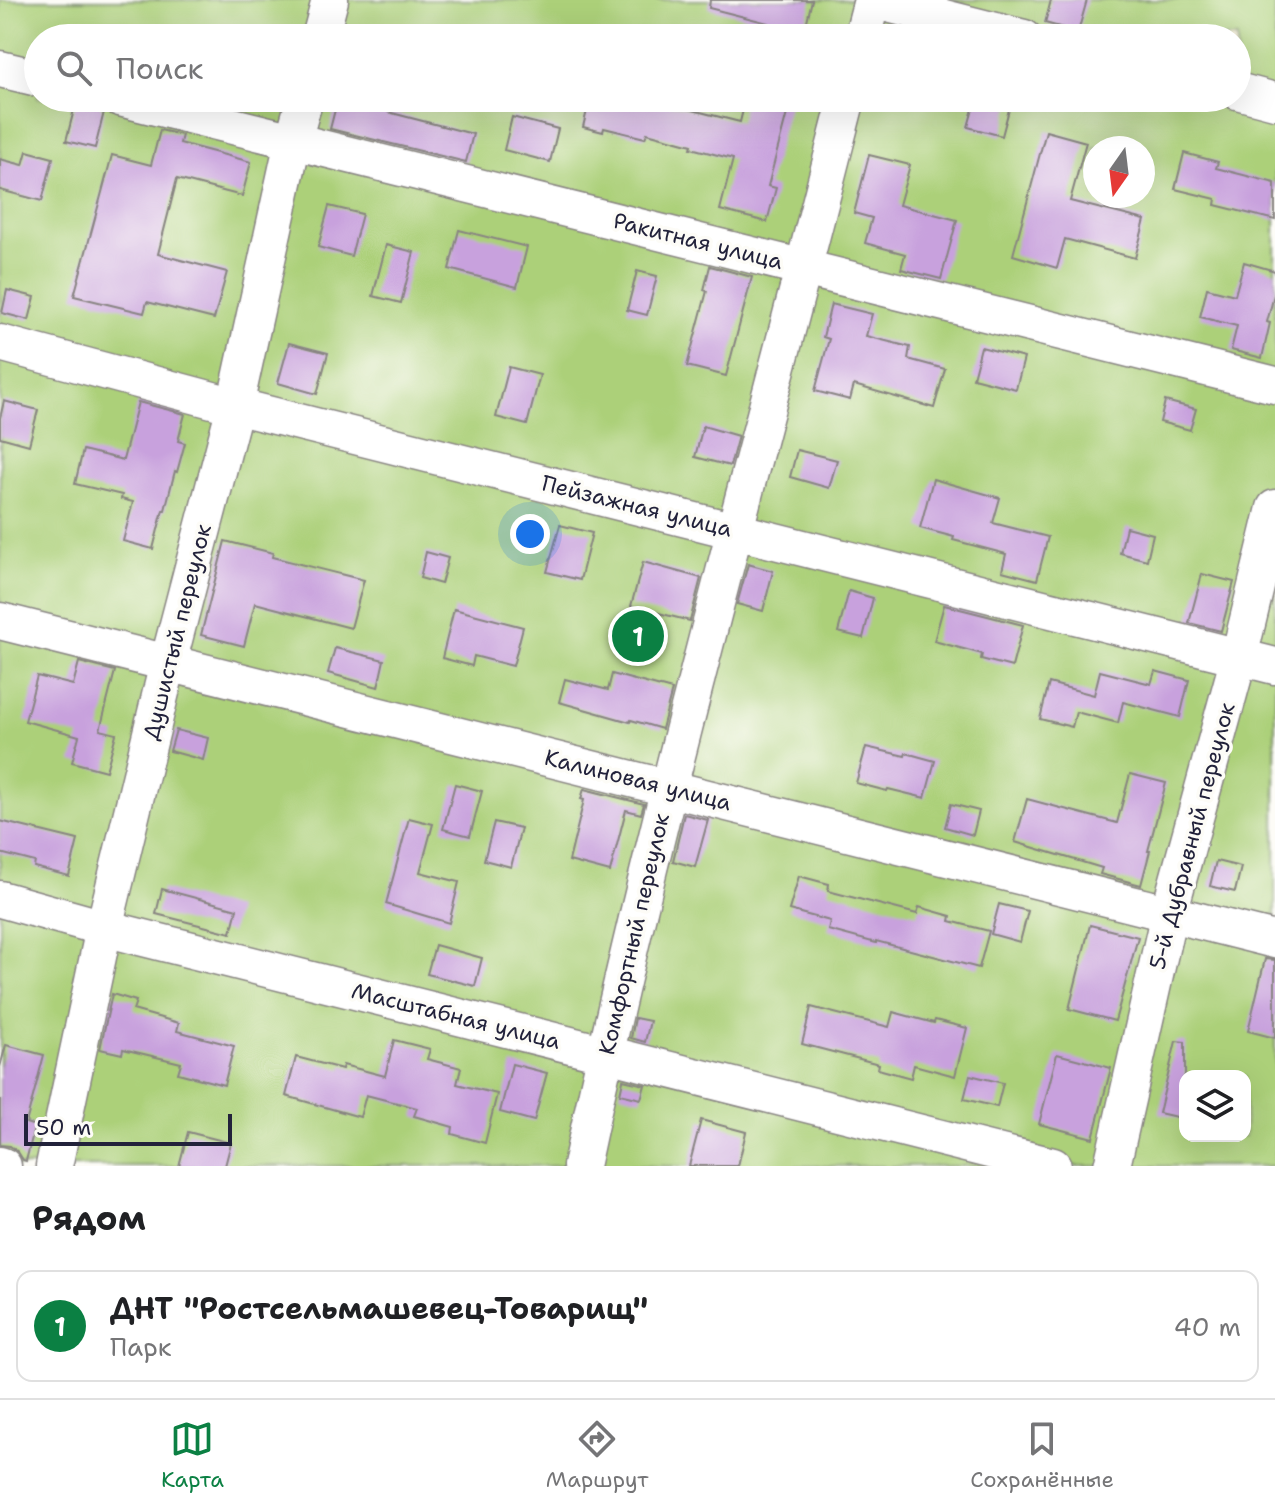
<!DOCTYPE html>
<html lang="ru">
<meta charset="utf-8">
<style>
body{margin:0;font-family:"Shantell Sans",sans-serif;background:#f2f2f2;color:#202124}
.controls{position:absolute;right:24px;bottom:24px;display:grid;overflow:hidden;border-radius:16px;box-shadow:0 8px 32px #0002}
.controls button{width:72px;height:72px;display:grid;place-items:center;padding:0;border:0;border-bottom:2px solid #e0e0e0;background:#fff;color:#202124;font:40px sans-serif}
.compass{position:absolute;left:1083px;top:136px;width:72px;height:72px;border-radius:50%;background:#fff;box-shadow:0 8px 32px #0002;rotate:194deg}
.scale{position:absolute;left:24px;bottom:20px;width:208px;box-sizing:border-box;padding-left:8px;border:4px solid #22223b;border-top:0;font-size:22px;line-height:28px;white-space:nowrap;color:#22223b;-webkit-text-stroke:6px #fdfcf7;paint-order:stroke}
.you{position:absolute;left:530px;top:534px;width:28px;height:28px;margin:-20px;border:6px solid #fff;border-radius:50%;background:#1a73e8;box-shadow:0 0 0 12px #1a73e833}
.badge{display:grid;place-items:center;width:52px;height:52px;border-radius:50%;background:#0b8043;color:#fff;font-size:26px;font-weight:700}
.pin{position:absolute;translate:-50% -50%;border:4px solid #fff;box-shadow:0 2px 8px #0006}
.list{margin:0;padding:0;list-style:none}
h2{display:flex;justify-content:space-between;align-items:center;height:104px;margin:0;padding:0 32px;font-size:34px}
h2 small{font-size:26px;font-weight:400;color:#757577}
.list li{display:grid;grid-template-columns:52px 1fr auto;gap:24px;align-items:center;box-sizing:border-box;height:112px;margin:0 16px 16px;padding:0 16px;border:2px solid #e0e0e0;border-radius:16px}
.list b{display:block;font-size:30px;white-space:nowrap}
.list p{margin:0;font-size:26px;white-space:nowrap;color:#757577}
.list em{font-size:26px;font-style:normal;color:#757577}
.icon{flex:none;width:44px;height:44px;fill:none;stroke:currentColor;stroke-width:2;stroke-linecap:round;stroke-linejoin:round}
.map{position:relative;flex:none;width:1275px;height:1166px;overflow:hidden}
.search{position:absolute;background:#fff;box-shadow:0 8px 32px #0002;left:24px;right:24px;top:24px;height:88px;display:flex;align-items:center;gap:20px;box-sizing:border-box;padding:0 28px;border-radius:44px;color:#757577;font-size:30px}
.sheet{height:232px;background:#fff}
nav{display:flex;justify-content:space-around;align-items:center;box-sizing:border-box;height:112px;border-top:2px solid #e0e0e0;background:#fff;font-size:22px;color:#757577}
nav a{display:grid;justify-items:center;gap:4px}
nav .on{color:#0b8043}
.map>svg:first-child{display:block}
.green{fill:#acd079;stroke:#67795a;stroke-width:2;fill-rule:evenodd}
.building{fill:#c8a1dd}
.lines{fill:none;stroke-linecap:round;stroke-linejoin:round}
.minor-casing{stroke:#888482;stroke-width:39}
.minor{stroke:#fff;stroke-width:36}
.labels{text-anchor:middle;dominant-baseline:central;stroke-width:7;stroke-linejoin:round;paint-order:stroke}
.street-label{font-size:22px;fill:#22223b;stroke:#fdfcf7}
</style>
<div class="map">
<svg width="1275" height="1166" viewBox="0 0 1275 1166">
<rect width="100%" height="100%" fill="#fdfcf7"/>
<filter id="ink" filterUnits="userSpaceOnUse"><feTurbulence type="fractalNoise" baseFrequency=".0125" numOctaves="2"/><feDisplacementMap in="SourceGraphic" scale="16" xChannelSelector="R" yChannelSelector="G"/><feConvolveMatrix kernelMatrix="1 2 1 2 8 2 1 2 1" color-interpolation-filters="sRGB"/></filter>
<filter id="wash" filterUnits="userSpaceOnUse"><feTurbulence type="fractalNoise" baseFrequency=".006" numOctaves="4" result="noise"/><feDisplacementMap in="SourceGraphic" scale="32" xChannelSelector="R" yChannelSelector="G"/><feGaussianBlur stdDeviation="1.8" result="paint"/><feColorMatrix in="noise" values="0 0 0 0 0 0 0 0 0 0 0 0 0 0 0 0 0 1.4 0 .05"/><feComposite in="paint" operator="in"/></filter>
<g filter="url(#wash)">
<rect width="100%" height="100%" fill="#ede7ca"/>
<path class="green" d="M0 0H1275V1166H0ZM38 38H1237V98H38ZM1095 148H1143V196H1095ZM1185 1076H1245V1136H1185Z"/>
<g id="blocks">
<g class="building">
<path d="M710 0H812L803 38H764L768 23 709 8Z"/>
<path d="M1051 0H1087L1078 32 1045 23Z"/>
<path d="M77 98H100V105L104 112 95 148 66 141Z"/>
<path d="M338 98H392L388 112 473 134 466 162 330 129Z"/>
<path d="M590 98H645L740 122 746 98H791L768 186 776 188 767 222 720 210 733 159 691 148 692 145 647 133 645 138 604 128 603 132 583 127Z"/>
<path d="M976 98H1012L1002 136 968 127Z"/>
<path d="M512 117 558 129 550 162 504 150Z"/>
<path d="M160 130 182 135 180 143 251 162 242 196 177 179 158 254 227 272 214 319 147 302 144 313 74 296 112 155 151 165Z"/>
<path d="M1046 131 1086 142 1070 201 1145 220 1135 258 1065 239 1057 268 1013 255Z"/>
<path d="M27 151 53 158 42 201 0 190V159L23 165Z"/>
<path d="M1184 153 1218 162 1216 168 1275 183V220L1215 205 1216 199 1175 189Z"/>
<path d="M869 155 910 165 899 205 957 220 941 279 901 269 905 254 865 243 872 218 854 213Z"/>
<path d="M329 206 362 214 351 256 318 247Z"/>
<path d="M459 230 527 247 517 287 449 269Z"/>
<path d="M386 245 414 252 401 303 373 296Z"/>
<path d="M1244 262 1275 271V291L1267 322 1270 323 1262 358 1231 350 1237 326 1200 317 1207 288 1235 295Z"/>
<path d="M710 266 752 277 726 376 687 366 707 291 704 290Z"/>
<path d="M637 271 657 276 647 315 627 310Z"/>
<path d="M7 290 35 297 29 320 2 313Z"/>
<path d="M831 304 872 314 866 336 910 347 908 359 945 369 934 408 854 385 850 400 815 391 829 339 823 337Z"/>
<path d="M289 343 328 353 317 394 278 383Z"/>
<path d="M981 347 1024 358 1016 389 973 378Z"/>
<path d="M509 367 540 375 527 425 496 417Z"/>
<path d="M4 401 38 410 29 445 0 437V418Z"/>
<path d="M1165 401 1196 409 1190 430 1160 422Z"/>
<path d="M138 402 185 414 178 441 185 443 177 472 175 471 165 510H163L153 549 123 541 133 502 121 499 122 495 75 484 83 450 123 460Z"/>
<path d="M703 426 738 436 730 466 695 457Z"/>
<path d="M797 450 837 460 829 488 790 477Z"/>
<path d="M933 479 1000 498 993 523 1048 537 1037 580 1002 571 1006 554 953 540 954 537 920 528Z"/>
<path d="M560 525 592 533 580 580 547 572Z"/>
<path d="M1126 527 1153 534 1147 560 1120 553Z"/>
<path d="M225 541 273 553 272 557 364 580 351 628 255 603 244 646 201 635Z"/>
<path d="M426 552 448 558 441 584 420 578Z"/>
<path d="M643 562 701 578 690 621 631 606Z"/>
<path d="M748 564 773 571 763 611 737 604Z"/>
<path d="M1202 574 1234 582 1221 631 1189 623Z"/>
<path d="M849 591 873 598 863 638 838 632Z"/>
<path d="M944 605 1023 625 1012 667 981 659 982 654 934 641Z"/>
<path d="M454 609 523 627 513 666 474 656 472 666 442 658Z"/>
<path d="M335 648 384 660 378 687 328 673Z"/>
<path d="M79 662 115 671 100 730 116 734 106 771 72 762 79 736 25 721 37 676 73 685Z"/>
<path d="M1100 671 1151 684 1155 671 1189 680 1180 717 1123 702 1118 723 1076 712 1072 727 1040 719 1049 683 1094 695Z"/>
<path d="M612 674 672 690 662 729 631 720 630 722 559 702 565 679 608 690Z"/>
<path d="M176 730 208 738 203 760 170 751Z"/>
<path d="M866 747 905 756 906 753 935 761 925 798 888 789 887 791 856 783Z"/>
<path d="M1130 774 1166 783 1148 851H1150L1141 885 1100 874 1102 868 1015 842 1027 799 1117 823Z"/>
<path d="M455 784 482 791 470 836 443 829Z"/>
<path d="M584 789 644 804 641 814 626 810 610 872 569 861 584 800 581 799Z"/>
<path d="M951 804 979 811 973 835 945 827Z"/>
<path d="M684 814 708 820 695 867 673 861Z"/>
<path d="M409 818 433 824 420 872 459 882 449 923 386 904Z"/>
<path d="M0 821 78 840 69 876 34 867 35 862 0 853Z"/>
<path d="M494 822 521 828 511 867 484 860Z"/>
<path d="M1216 861 1241 867 1235 892 1210 886Z"/>
<path d="M799 876 829 884 828 891 917 914 919 907 951 916 950 921 989 931 979 968 876 941V943L828 930 830 921 789 910Z"/>
<path d="M162 889 237 909 231 933 156 914Z"/>
<path d="M999 904 1028 911 1020 942 991 934Z"/>
<path d="M1090 925 1138 937 1115 1021 1069 1009Z"/>
<path d="M435 945 482 958 475 986 427 974Z"/>
<path d="M1265 959 1275 960V1038L1248 1031Z"/>
<path d="M112 994 136 1001 133 1010 179 1023 177 1031 234 1046 224 1085 178 1073 181 1063 123 1049 122 1054 100 1049Z"/>
<path d="M811 1007 889 1027 893 1012 934 1023 935 1020 967 1028 955 1076 914 1065 911 1078 878 1069 879 1064 802 1044Z"/>
<path d="M635 1018 650 1021 645 1042 631 1038Z"/>
<path d="M394 1040 430 1049 427 1059 461 1068 457 1084 497 1094 485 1143 452 1134 453 1127 414 1116 417 1108 366 1095 360 1117 286 1096 296 1057 342 1069 343 1065 385 1076Z"/>
<path d="M1176 1041 1185 1042V1119L1159 1113Z"/>
<path d="M6 1045 44 1055 26 1123 35 1126 26 1161 23 1160 18 1152 10 1146 0 1145V1067Z"/>
<path d="M1057 1054 1111 1068 1093 1138 1039 1124Z"/>
<path d="M512 1064 547 1073 534 1121 500 1112Z"/>
<path d="M970 1075 1003 1083 997 1107 964 1099Z"/>
<path d="M623 1080 645 1085 641 1099 620 1094Z"/>
<path d="M701 1120 746 1132 738 1166H689Z"/>
<path d="M188 1132 231 1143 225 1166H179Z"/>
</g>
</g>
</g>
<g filter="url(#ink)">
<use href="#blocks" fill-opacity="0" stroke="#888482" stroke-width="2"/>
<g class="lines">
<defs>
<g id="minor">
<path d="M320 38 330 0"/>
<path d="M862 38 872 0 1024 38"/>
<path d="M0 69 38 78"/>
<path d="M1237 91 1275 101"/>
<path d="M120 98 1275 385"/>
<path d="M0 343 235 406 1275 666"/>
<path d="M0 621 1275 940"/>
<path d="M0 899 104 928 1053 1166"/>
<path d="M0 1165 3 1166"/>
<path d="M54 1166 104 928 168 663 235 406 293 141 305 98"/>
<path d="M581 1166C657 807 757 454 847 98"/>
<path d="M1112 1166 1169 913 1239 657 1275 508"/>
</g>
</defs>
<use href="#minor" class="minor-casing"/>
<use href="#minor" class="minor"/>
</g>
</g>
<g class="labels">
<g class="street-label">
<text transform="translate(698 241) rotate(14)">Ракитная улица</text>
<text transform="translate(637 506) rotate(14)">Пейзажная улица</text>
<text transform="translate(177 632) rotate(-76)">Душистый переулок</text>
<text transform="translate(638 780) rotate(14)">Калиновая улица</text>
<text transform="translate(1192 836) rotate(-75)">5-й Дубравный переулок</text>
<text transform="translate(634 934) rotate(-77)">Комфортный переулок</text>
<text transform="translate(456 1016) rotate(14)">Масштабная улица</text>
</g>
</g>
</svg>
<div class="controls">
<button><svg class="icon" aria-label="layers" viewBox="0 0 24 24"><path d="M12 4l9 5-9 5-9-5zM3 14l9 5 9-5"/></svg></button>
</div>
<svg class="compass" viewBox="-18 -18 36 36"><path d="M0-13l5 13h-10z" fill="#e53935"/><path d="M0 13l5-13h-10z" fill="#757577"/></svg>
<div class="scale">50 m</div>
<div class="you"></div>
<div class="pin badge" style="left:638px;top:636px">1</div>
<div class="search"><svg class="icon" aria-label="search" viewBox="0 0 24 24"><circle cx="10" cy="10" r="6"/><path d="M15 15l6 6"/></svg>Поиск</div>
</div>
<section class="sheet">
<h2>Рядом<small></small></h2>
<ul class="list">
<li><span class="badge">1</span><div><b>ДНТ &quot;Ростсельмашевец-Товарищ&quot;</b><p>Парк</p></div><em>40 m</em></li>
</ul>
</section>
<nav>
<a class="on"><svg class="icon" aria-label="map" viewBox="0 0 24 24"><path d="M3 6l6-2 6 2 6-2v14l-6 2-6-2-6 2zM9 4v14M15 6v14"/></svg>Карта</a>
<a><svg class="icon" aria-label="directions" viewBox="0 0 24 24"><path d="M12 3l9 9-9 9-9-9zM9 14v-3h6M13 9l2 2-2 2"/></svg>Маршрут</a>
<a><svg class="icon" aria-label="saved" viewBox="0 0 24 24"><path d="M7 4h10v16l-5-4-5 4z"/></svg>Сохранённые</a>
</nav>
